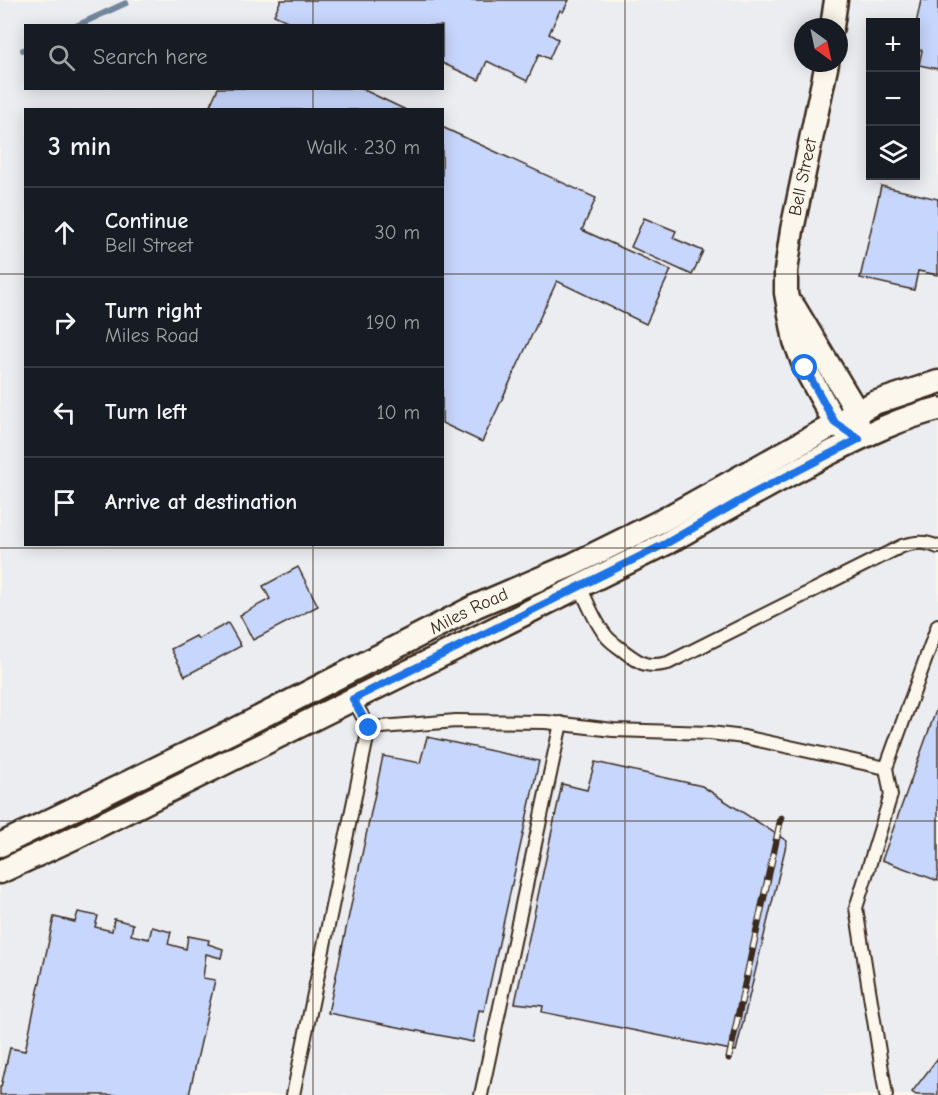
<!DOCTYPE html>
<meta charset="utf-8">
<style>
body{margin:0;font-family:"Comic Neue",sans-serif;background:#20242c;color:#f1f3f6}
.controls{position:absolute;right:18px;top:18px;display:grid;overflow:hidden;border-radius:0px;box-shadow:0 3px 15px #0003}
.controls button{width:54px;height:54px;display:grid;place-items:center;padding:0;border:0;border-bottom:2px solid #363941;background:#171b24;color:#f1f3f6;font:30px sans-serif}
.compass{position:absolute;left:794px;top:18px;width:54px;height:54px;border-radius:50%;background:#171b24;box-shadow:0 3px 15px #0003;rotate:147deg}
.stop{position:absolute;width:18px;height:18px;margin:-14px;border:4px solid #1a73e8;border-radius:50%;background:#fff}
.stop.end{background:#1a73e8;border-color:#fff;box-shadow:0 2px 6px #0008}
.list{margin:0;padding:0;list-style:none}
h2{display:flex;justify-content:space-between;align-items:center;height:78px;margin:0;padding:0 24px;font-size:26px}
h2 small{font-size:20px;font-weight:400;color:#9ea1a6}
.list li{display:grid;grid-template-columns:39px 1fr auto;gap:18px;align-items:center;box-sizing:border-box;height:90px;padding:0 24px;border-top:2px solid #363941}
.list b{display:block;font-size:22px;white-space:nowrap}
.list p{margin:0;font-size:20px;white-space:nowrap;color:#9ea1a6}
.list em{font-size:20px;font-style:normal;color:#9ea1a6}
.icon{flex:none;width:33px;height:33px;fill:none;stroke:currentColor;stroke-width:2;stroke-linecap:round;stroke-linejoin:round}
.map{position:relative;flex:none;width:938px;height:1095px;overflow:hidden}
.search{position:absolute;background:#171b24;box-shadow:0 3px 15px #0003;left:24px;top:24px;width:420px;height:66px;display:flex;align-items:center;gap:15px;box-sizing:border-box;padding:0 21px;border-radius:0px;color:#9ea1a6;font-size:22px}
.panel{position:absolute;background:#171b24;box-shadow:0 3px 15px #0003;left:24px;top:108px;width:420px;height:438px;border-radius:0px}
.map>svg:first-child{display:block}
.built{fill:#ebedf1;fill-rule:evenodd}
.lines{fill:none;stroke-linecap:round;stroke-linejoin:round}
.stream{stroke:#72869c;stroke-width:6}
.building{fill:#c6d6fc;stroke:#3b2a1e;stroke-width:1.5}
.service-casing{stroke:#3b2a1e;stroke-width:16}
.minor-casing{stroke:#3b2a1e;stroke-width:27}
.service{stroke:#fbf7ec;stroke-width:12}
.minor{stroke:#fbf7ec;stroke-width:22}
.rail-casing{stroke:#3b2a1e;stroke-width:7}
.rail{stroke:#fbf7ec;stroke-width:4.5;stroke-dasharray:14;stroke-linecap:butt}
.route{stroke:#1a73e8;stroke-width:8}
.grid{fill:none;stroke:#3b2a1e;stroke-width:1.5;stroke-opacity:0.55}
.labels{text-anchor:middle;dominant-baseline:central;stroke-width:6;stroke-linejoin:round;paint-order:stroke}
.street-label{font-size:18px;fill:#3b2a1e;stroke:#fbf7ec}
</style>
<div class="map">
<svg width="938" height="1095" viewBox="0 0 938 1095">
<rect width="100%" height="100%" fill="#fbf7ec"/>
<filter id="ink" filterUnits="userSpaceOnUse"><feTurbulence type="fractalNoise" baseFrequency=".0167" numOctaves="2"/><feDisplacementMap in="SourceGraphic" scale="12" xChannelSelector="R" yChannelSelector="G"/><feConvolveMatrix kernelMatrix="1 2 1 2 8 2 1 2 1" color-interpolation-filters="sRGB"/></filter>
<g filter="url(#ink)">
<path class="built" d="M0 0H938V1095H0ZM870 22H916V176H870ZM26 26H442V88H26ZM803 27H839V63H803ZM26 110H442V544H26Z"/>
<g class="lines">
<g class="stream">
<path d="M76 26 126 3"/>
<path d="M23 50 26 49"/>
</g>
</g>
<g class="building">
<path d="M281 0H569L563 12 560 10 549 34 558 39 549 59 539 54 527 81 487 61 479 80 442 63V26H298L274 15Z"/>
<path d="M921 0H938V69L919 65 922 50 916 49V24Z"/>
<path d="M218 88H360L406 110H208Z"/>
<path d="M442 127 596 198 582 230 671 270 646 324 557 281 482 442 442 423Z"/>
<path d="M881 186 938 199V275L918 271 914 290 860 278Z"/>
<path d="M644 218 676 231 673 238 703 251 692 275 631 247Z"/>
<path d="M298 567 318 606 253 640 240 615 270 599 263 586Z"/>
<path d="M228 623 241 646 185 676 171 649 196 636 198 639Z"/>
<path d="M938 705V881L882 860Z"/>
<path d="M427 737 539 761 484 1011 479 1010 473 1042 328 1013 383 756 420 763Z"/>
<path d="M595 762 702 786 787 841 736 1051 542 1012 543 1006 515 1003 562 784 587 790Z"/>
<path d="M78 912 98 916 95 927 112 931 114 919 133 924 131 935 149 939 152 927 171 932 168 944 186 949 188 936 209 940 208 944 223 949 221 958 206 954 203 978 215 980 189 1095H0V1087H1L10 1048 25 1051 54 917 75 922Z"/>
<path d="M938 1058V1095H916L912 1092Z"/>
</g>
<g class="lines">
<defs>
<g id="service">
<path d="M580 587C588 603 595 623 607 637 612 643 619 647 625 652 641 664 647 668 668 663L902 546C915 542 925 541 938 547"/>
<path d="M369 728 456 721 546 722 613 730 710 733 744 737 886 768 938 625"/>
<path d="M293 1095 369 728 353 699"/>
<path d="M481 1095 561 723"/>
<path d="M886 1095 856 908 891 795 886 768"/>
</g>
<g id="minor">
<path d="M832 27 836 0"/>
<path d="M827 63 792 230 786 271V293L795 341 805 368 835 423 847 431"/>
<path d="M794 307 857 412 858 425"/>
<path id="s1" d="M0 845 233 731 476 606 572 565 663 520 857 412 874 403 938 382"/>
<path d="M0 872 76 837 667 543C721 512 776 481 832 452 866 435 901 418 938 409"/>
</g>
</defs>
<use href="#service" class="service-casing"/>
<use href="#minor" class="minor-casing"/>
<use href="#service" class="service"/>
<use href="#minor" class="minor"/>
<defs>
<path id="rail" d="M729 1058 781 818"/>
</defs>
<use href="#rail" class="rail-casing"/>
<use href="#rail" class="rail"/>
</g>
</g>
<g class="lines" filter="url(#ink)">
<path class="route" d="M369 728 353 699 667 543 752 494 859 439 835 423 805 368"/>
</g>
<path class="grid" d="M313 0V26M625 0V1095M313 88V110M0 274H26M442 274H938M313 544V1095M0 548H938M0 821H938"/>
<g class="labels">
<g class="street-label">
<text transform="translate(803 177) rotate(-78)">Bell Street</text>
<text stroke="none"><textPath href="#s1" startOffset="524">Miles Road</textPath></text>
</g>
</g>
</svg>
<div class="controls">
<button>+</button>
<button>−</button>
<button><svg class="icon" aria-label="layers" viewBox="0 0 24 24"><path d="M12 4l9 5-9 5-9-5zM3 14l9 5 9-5"/></svg></button>
</div>
<svg class="compass" viewBox="-18 -18 36 36"><path d="M0-13l5 13h-10z" fill="#e53935"/><path d="M0 13l5-13h-10z" fill="#9ea1a6"/></svg>
<div class="stop" style="left:805px;top:368px"></div>
<div class="stop end" style="left:369px;top:728px"></div>
<div class="search"><svg class="icon" aria-label="search" viewBox="0 0 24 24"><circle cx="10" cy="10" r="6"/><path d="M15 15l6 6"/></svg>Search here</div>
<section class="panel">
<h2>3 min<small>Walk · 230 m</small></h2>
<ul class="list">
<li><svg class="icon" aria-label="ahead" viewBox="0 0 24 24"><path d="M12 20V5M6 11l6-6 6 6"/></svg><div><b>Continue</b><p>Bell Street</p></div><em>30 m</em></li>
<li><svg class="icon" aria-label="right" viewBox="0 0 24 24"><path d="M7 20v-9h11M14 6l5 5-5 5"/></svg><div><b>Turn right</b><p>Miles Road</p></div><em>190 m</em></li>
<li><svg class="icon" aria-label="left" viewBox="0 0 24 24"><path d="M17 20v-9H6M10 6l-5 5 5 5"/></svg><div><b>Turn left</b></div><em>10 m</em></li>
<li><svg class="icon" aria-label="arrive" viewBox="0 0 24 24"><path d="M6 21V4h12l-3 4 3 4H6"/></svg><div><b>Arrive at destination</b></div></li>
</ul>
</section>
</div>
